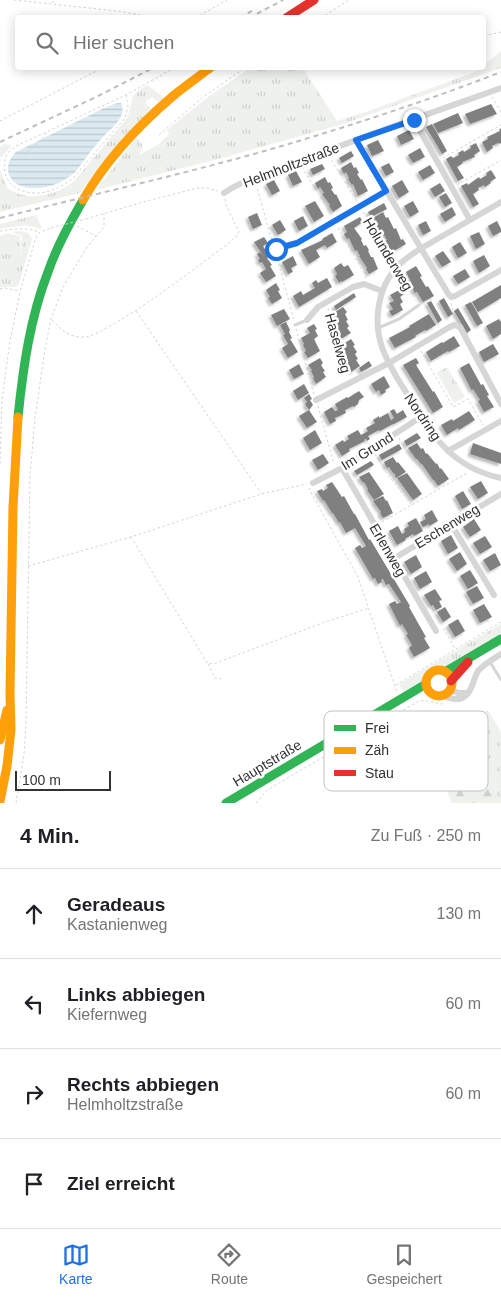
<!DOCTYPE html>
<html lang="de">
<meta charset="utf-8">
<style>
body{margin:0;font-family:Helvetica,sans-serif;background:#f2f2f2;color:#202124}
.scale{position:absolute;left:15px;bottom:12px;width:96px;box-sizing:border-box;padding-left:5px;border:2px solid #323232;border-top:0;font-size:14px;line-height:18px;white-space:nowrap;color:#323232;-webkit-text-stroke:4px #fff;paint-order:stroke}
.stop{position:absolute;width:15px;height:15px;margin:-11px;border:4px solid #1a73e8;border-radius:50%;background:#fff}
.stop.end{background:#1a73e8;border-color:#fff;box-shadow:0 1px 5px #0008}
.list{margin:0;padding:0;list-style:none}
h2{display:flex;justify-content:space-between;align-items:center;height:65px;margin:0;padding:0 20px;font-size:21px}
h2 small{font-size:16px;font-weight:400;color:#757577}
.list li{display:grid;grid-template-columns:32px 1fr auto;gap:15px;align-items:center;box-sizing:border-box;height:90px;padding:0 20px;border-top:1px solid #e0e0e0}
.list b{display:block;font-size:19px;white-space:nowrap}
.list p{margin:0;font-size:16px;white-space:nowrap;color:#757577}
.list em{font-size:16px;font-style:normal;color:#757577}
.icon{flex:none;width:28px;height:28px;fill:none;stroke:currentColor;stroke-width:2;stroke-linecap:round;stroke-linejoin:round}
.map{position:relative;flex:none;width:501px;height:803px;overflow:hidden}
.search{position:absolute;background:#fff;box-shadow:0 2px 12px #0003;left:15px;right:15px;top:15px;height:55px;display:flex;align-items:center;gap:12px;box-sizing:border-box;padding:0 18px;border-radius:5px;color:#757577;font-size:19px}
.sheet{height:425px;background:#fff}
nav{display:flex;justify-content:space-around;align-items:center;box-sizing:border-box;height:70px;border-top:1px solid #e0e0e0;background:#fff;font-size:14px;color:#757577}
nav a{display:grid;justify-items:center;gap:2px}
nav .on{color:#1a73e8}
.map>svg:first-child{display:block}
.grass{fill:url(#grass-tufts)}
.forest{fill:url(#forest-firs)}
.water{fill:url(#water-rules)}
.building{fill:#808080;filter:url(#shadow)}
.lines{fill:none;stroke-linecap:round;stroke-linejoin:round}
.path{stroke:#d4d4d4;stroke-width:1;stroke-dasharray:2.5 2.5;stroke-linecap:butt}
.lane{stroke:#d6d6d6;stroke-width:3}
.street{stroke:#d6d6d6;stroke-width:6}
.fast{stroke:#30b455;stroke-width:9}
.slow{stroke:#ff9f0a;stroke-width:9}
.jam{stroke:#e5322d;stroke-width:9}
.rail{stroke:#bebebe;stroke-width:2;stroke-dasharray:5 4;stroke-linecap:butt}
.path-bridge{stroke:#d4d4d4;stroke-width:1;stroke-dasharray:2.5 2.5;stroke-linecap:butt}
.route{stroke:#1a73e8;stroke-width:6}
.labels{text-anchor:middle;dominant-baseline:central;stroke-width:5;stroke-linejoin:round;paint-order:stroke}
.street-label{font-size:14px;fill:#323232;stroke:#fff}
.key{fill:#fff;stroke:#c2c2c2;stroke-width:1}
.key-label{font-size:14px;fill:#323232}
</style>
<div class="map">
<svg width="501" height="803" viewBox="0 0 501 803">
<defs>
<pattern id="grass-tufts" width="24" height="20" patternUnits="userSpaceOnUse" patternTransform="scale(1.25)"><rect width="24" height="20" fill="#eff2ec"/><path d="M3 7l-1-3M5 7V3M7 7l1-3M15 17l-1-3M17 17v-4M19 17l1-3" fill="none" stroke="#cdd0cb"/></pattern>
<pattern id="forest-firs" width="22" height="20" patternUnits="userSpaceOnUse" patternTransform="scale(1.25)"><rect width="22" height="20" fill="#eff2ec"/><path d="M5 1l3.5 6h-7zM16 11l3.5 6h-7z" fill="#cdd0cb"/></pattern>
<pattern id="water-rules" width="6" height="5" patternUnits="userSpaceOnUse" patternTransform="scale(1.25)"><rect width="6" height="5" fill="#dbe9f0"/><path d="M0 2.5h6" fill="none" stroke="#bcc8ce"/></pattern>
<filter id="shadow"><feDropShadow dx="-2.5" dy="2.5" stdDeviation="1" flood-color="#0004"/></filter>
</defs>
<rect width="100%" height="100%" fill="#fff"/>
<g class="grass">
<path d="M501 51V68L343 124 226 157 96 190 137 137 143 146 139 155 159 144 169 134 167 130 208 97 250 68H303L337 121 363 113 475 72 481 68H484V65Z"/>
<path d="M147 85 165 98 159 103 152 97 145 102 151 109C125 135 101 163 80 193L0 212V147L4 144 11 145V147L1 157 0 170 8 189C13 191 18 194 23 195 40 199 63 192 75 180L127 118C135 99 126 98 147 85Z"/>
<path d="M36 215 42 228 40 229C27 222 13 227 0 229V224Z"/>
<path d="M20 231 28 233 32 239 19 284 15 287H0V236C7 232 13 234 20 236L21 256 22 236 12 232Z"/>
<path d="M447 367 465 397 454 403 437 373Z"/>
<path d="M501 624V635L445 669 435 670 430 672 422 684 404 693 399 684Z"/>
<path d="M488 710 501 732V803L462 716Z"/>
</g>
<path class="forest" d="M420 710 445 711 462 716 501 803H452L413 715Z"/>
<path class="water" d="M117 103H121C128 117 110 129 102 138 96 145 90 152 85 159 81 164 77 171 73 174 68 178 61 182 56 184 48 187 37 189 29 188 8 185 1 167 16 152L104 108Z"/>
<g class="building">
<path d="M491 104 497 114 470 124 465 114Z"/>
<path d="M458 113 463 123 438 133 433 124Z"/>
<path d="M432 124 447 151 442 154 426 127Z"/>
<path d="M501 128V143L499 144 498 143 492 146 493 148 487 152 482 142 488 139 487 137 500 131 499 130Z"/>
<path d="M409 130 414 139 401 145 397 136Z"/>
<path d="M378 140 384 151 372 156 367 145Z"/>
<path d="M476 143 480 151 474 155 475 157 462 162 463 163 457 167 464 178 458 181 446 159 451 156 453 158 459 155 458 153 463 150 464 152 471 148 470 146Z"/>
<path d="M420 148 425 157 413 163 408 155Z"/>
<path d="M351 151 354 156 342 163 339 158Z"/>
<path d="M351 162 354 168 356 167 359 173 357 174 361 180 362 179 368 191 358 196 353 184 352 185 348 179 349 178 346 172 344 174 341 168Z"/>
<path d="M389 163 394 172 386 176 381 167Z"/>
<path d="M322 164 325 169 313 175 310 169Z"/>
<path d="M430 165 435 173 423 180 418 172Z"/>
<path d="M491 170 496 178 490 182 491 183 485 187 484 185 478 188 479 190 473 194 479 204 473 207 461 186 467 183 468 185 479 177 480 179 487 175 486 173Z"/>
<path d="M296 171 302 182 293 186 288 175Z"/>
<path d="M325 177 328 183 330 182 333 188 331 189 335 195 336 194 342 206 333 212 329 206 330 205 322 194 324 193 320 187 318 189 315 183Z"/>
<path d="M274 180 280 191 272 195 266 184Z"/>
<path d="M402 180 409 192 399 198 392 186Z"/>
<path d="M440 183 445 191 435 197 430 189Z"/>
<path d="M446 193 452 203 445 207 439 197Z"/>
<path d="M315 201 324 216 314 222 305 206Z"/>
<path d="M413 201 419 212 410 217 404 206Z"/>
<path d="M384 203 387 209 371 217 368 212Z"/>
<path d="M452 207 456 215 445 222 440 214Z"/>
<path d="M383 212 386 218 388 217 394 229 396 228 401 240 403 239 406 244 392 252 385 241 387 240 384 235 382 236 373 218Z"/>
<path d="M257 213 262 225 253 229 248 217Z"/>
<path d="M303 216 308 226 299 231 294 221Z"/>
<path d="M360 217 363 222 354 228 362 239 361 240 364 246 366 245 369 250 368 251 371 257H373L378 269 369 274 366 269 367 268 359 256H360L357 250 355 251 349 238 347 239 344 234 347 232 344 226Z"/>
<path d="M280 220 286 230 278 235 272 225Z"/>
<path d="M426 221 431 231 423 235 418 225Z"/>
<path d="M497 221 501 229V232L493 236 488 226Z"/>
<path d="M479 232 485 244 476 249 470 236Z"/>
<path d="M332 233 337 242 327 248 325 245 316 250 320 257 309 264 301 250 323 240 322 239Z"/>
<path d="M264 237 268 243 263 246 270 257 267 258 272 265 270 266 276 276 266 282 260 273 266 269 262 262 260 263 258 260 260 259 257 254 260 252 264 257 254 242Z"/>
<path d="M460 242 467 253 458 258 452 247Z"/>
<path d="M443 251 451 262 442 267 435 256Z"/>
<path d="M484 255 490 266 479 273 473 261Z"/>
<path d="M293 256 297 265 291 268 293 272 288 274 282 262Z"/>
<path d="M341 263 344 267 348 265 354 275 342 282 341 281 339 283 335 276 337 274 334 268Z"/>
<path d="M416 266 422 276 420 277 426 287 428 286 434 296 423 302 417 292 415 293 410 283 411 282 406 272Z"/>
<path d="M465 269 470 277 458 284 453 276Z"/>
<path d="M327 278 332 287 299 307 293 296 301 291 303 295 315 288 312 283 316 280 318 283Z"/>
<path d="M276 283 280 290 278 291 282 298 272 304 268 298 270 297 266 290Z"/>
<path d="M501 285V298L478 312 472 302Z"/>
<path d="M401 289 404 294 400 297 403 302 400 304 403 310 392 316 389 311 393 309 389 303 394 301 390 295Z"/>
<path d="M354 293 356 297 336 310 334 306Z"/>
<path d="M444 298 453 314 448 317 439 301Z"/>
<path d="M431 301 442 320 438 323 427 303Z"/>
<path d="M471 302 483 323 477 326 465 305Z"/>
<path d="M343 307 347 312 345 314 348 320 346 321 349 326 347 328 351 333 341 339 338 334 339 333 336 327 338 326 334 320 335 319 332 314Z"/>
<path d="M458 308 471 330 467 333 454 311Z"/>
<path d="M284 309 290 319 277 326 271 315Z"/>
<path d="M429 314 436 325 426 331 425 330 415 336 416 337 395 348 389 338 410 327 409 326Z"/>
<path d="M499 319 501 322V334L493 339 486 326Z"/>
<path d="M286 322 290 330 289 332 292 338 290 339 292 342 298 352 288 358 282 348 288 344 283 335 285 334 280 325Z"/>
<path d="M314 324 317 329 315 330 318 336 314 339 320 351 308 358 304 352 306 351 303 345 304 344 301 338 310 333 307 328Z"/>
<path d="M454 336 460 346 449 352 448 351 431 361 426 352 442 342 443 343Z"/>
<path d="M351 339 355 345 353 346 357 352 355 354 358 359 356 360 360 366 351 372 344 360 346 359 340 346Z"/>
<path d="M493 344 499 354 484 362 479 352Z"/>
<path d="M320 358 323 363 321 365 325 371 323 372 326 377 316 384 313 378 314 377 311 371 312 370 308 365Z"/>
<path d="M416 358 419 363 416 365 433 392 434 391 443 407 433 413 403 365Z"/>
<path d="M369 361 372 366 361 372 359 368Z"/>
<path d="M469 363 481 385 483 384 489 395 487 396 494 407 484 412 478 401 480 400 473 389 472 391 460 368Z"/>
<path d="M299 364 304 374 294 379 289 370Z"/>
<path d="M384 376 390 387 385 390 386 392 381 395 379 390 376 392 371 384Z"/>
<path d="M304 384 309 393 298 400 293 391Z"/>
<path d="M359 391 364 397 359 400 358 404 354 407 353 406 345 410 346 413 335 418 336 421 330 424 324 412 332 407 335 411 338 410 335 404 347 397 348 398Z"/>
<path d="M309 394 312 399 310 400 313 405 309 410 305 404 307 402 304 398Z"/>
<path d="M394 409 397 414 403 410 407 417 394 424H393L380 431 379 430 368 436 370 439 367 441 366 439 364 440 365 441 349 449 350 451 342 456 335 445 343 440 344 442 349 439 347 436 358 430 361 435 368 431 366 428 375 423 373 420 379 416V418L388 413 391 420 394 418 390 411Z"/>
<path d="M309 410 317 422 307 428 299 416Z"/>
<path d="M469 411 475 420 459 430 458 428 447 435 441 425 452 419 453 421Z"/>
<path d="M315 430 322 443 310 450 303 438Z"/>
<path d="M417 433 421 438 407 446 404 441Z"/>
<path d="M417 443 421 449 423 448 426 454 427 453 436 464 437 463 440 469 441 468 449 479 438 486 434 480H433L422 464H421L417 459H416L408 448Z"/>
<path d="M473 443 501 453V464L470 454Z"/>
<path d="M399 444 402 449 382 460 379 455Z"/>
<path d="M323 454 329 463 318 470 312 460Z"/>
<path d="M393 457 397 463 398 462 406 472 396 478 394 473H393L389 467 387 468 384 462Z"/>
<path d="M371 461 374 465 357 475 354 471Z"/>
<path d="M369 472 384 494 374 500 367 490 368 489 364 482 363 483 359 477Z"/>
<path d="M407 473 422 494 413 500 397 478Z"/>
<path d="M481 481 488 493 478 499 470 487Z"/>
<path d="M332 482 342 497 344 496 354 514H355L369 540 370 539 410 606 409 607 426 637 424 638 430 648 414 657 409 648 412 645 406 635 408 634 402 624 400 626 389 604 395 601 397 604 401 602 389 584 386 585 383 579 381 580 382 582 378 584 375 578 373 579 355 548 360 545 362 548 366 546 355 528 346 533 340 522 339 523 333 513H332L324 500 323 501 317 491 322 489 323 491 328 488 326 485Z"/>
<path d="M463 491 471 504 462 509 455 496Z"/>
<path d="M383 496 386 501 387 500 393 513 383 518 380 513 381 512 373 501Z"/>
<path d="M432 510 438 521 429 526V524L423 527 420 522 426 519 424 515Z"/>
<path d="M416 518 423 531 414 536 413 534 405 539 406 540 397 545 389 531 398 526 402 534 405 532 404 529 409 526 407 523Z"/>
<path d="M474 519 481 530 470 537 463 527Z"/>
<path d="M451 535 458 548 448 554 441 541Z"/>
<path d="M485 536 492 547 480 554 473 543Z"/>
<path d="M460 552 467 564 457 571 449 559Z"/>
<path d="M495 553 501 565 490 571 483 560Z"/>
<path d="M416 555 422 567 411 574 404 562Z"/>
<path d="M470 570 478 583 468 589 460 576Z"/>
<path d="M426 571 432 582 420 589 414 578Z"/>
<path d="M477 586 484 598 473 604 466 592Z"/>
<path d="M435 589 442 600 439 601 442 607 436 610 433 605 431 606 424 595Z"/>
<path d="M484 604 492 617 480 623 473 610Z"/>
<path d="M445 607 451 617 443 622 437 612Z"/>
<path d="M458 619 465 631 455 637 448 625Z"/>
</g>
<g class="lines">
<g class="path">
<path d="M14 0 117 11 158 18"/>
<path d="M52 3 55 0"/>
<path d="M195 18 227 0"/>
<path d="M321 18 349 0"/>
<path d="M484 36 501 32"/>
<path d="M126 95 128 106 125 118 74 177C61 189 41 197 23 191 7 187 0 169 7 154 9 151 13 149 16 146L126 95 174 68"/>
<path d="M492 97 501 112"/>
<path d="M0 121 102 68"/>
<path d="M159 135 203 97 245 68"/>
<path d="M329 156 357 202"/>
<path d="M443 158 501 125"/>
<path d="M20 159 37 144 48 132"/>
<path d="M302 167 331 215"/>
<path d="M256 184 273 245"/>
<path d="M457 185 501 160"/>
<path d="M363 212 394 261"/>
<path d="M86 219 143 202 198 188H206L218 191"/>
<path d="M77 226 96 236"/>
<path d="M338 228 366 276 365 279"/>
<path d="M0 231C14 229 26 227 39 232"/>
<path d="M276 254 294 320"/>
<path d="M401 273 416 300"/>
<path d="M0 289 5 288 19 291"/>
<path d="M451 303 453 312 457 320"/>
<path d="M328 308 347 376"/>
<path d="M136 311 261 493"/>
<path d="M52 320C61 330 70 338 84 337 93 337 104 329 112 325 152 302 188 273 225 246L236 237 239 232 226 205 225 198"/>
<path d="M296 329 314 395"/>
<path d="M421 351 453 407 468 399 483 425"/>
<path d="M318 406 334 464"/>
<path d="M399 438 407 453 439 490"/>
<path d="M375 454 386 472 412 505"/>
<path d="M0 464 2 400 10 341 20 292 36 237 40 232 51 228"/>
<path d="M310 488 309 489 358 577 397 692"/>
<path d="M382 522 467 473"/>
<path d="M131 537 208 664 216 663 325 622 369 608"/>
<path d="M28 566 131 537 261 494 307 484"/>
<path d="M443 630 444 629 455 649"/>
<path d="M208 664 215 678 221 679"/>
<path d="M396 685 501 622"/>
<path d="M16 803 24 755 26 722 30 476 35 418 45 349 51 319 63 287 87 247 104 227V214"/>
<path d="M256 803 267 790 417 702C426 698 434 704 444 704"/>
</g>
<g class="lane">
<path d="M274 249 283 246"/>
<path d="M295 325 307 320"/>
<path d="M378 328 399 319 419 305"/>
<path d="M490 662 501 680"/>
</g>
<g class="street">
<path d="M414 120 470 220"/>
<path d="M356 140 449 295 451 297 455 296 501 270"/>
<path d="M224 193C245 178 277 171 301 161 367 135 434 112 501 88"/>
<path d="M501 202 420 249C412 254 403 260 396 268 378 288 373 321 382 347 388 365 399 381 409 397 433 437 453 468 501 478"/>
<path d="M284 246 297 243 386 191"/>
<path d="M307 320 318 307 353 287 364 284 382 291"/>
<path d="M316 400 389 363 448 328 454 325 460 327 501 404"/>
<path d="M448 451 501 421"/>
<path d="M342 468 436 631"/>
<path d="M313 483 342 468 421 417"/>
<path d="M451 524 494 595"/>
<path d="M393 559 501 494"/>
<path d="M450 689 458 693H467"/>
<path d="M442 696C456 700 465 703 472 686 474 681 475 676 478 671 484 664 493 659 501 654"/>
</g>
<g class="fast">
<path d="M18 417C23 368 30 318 48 272 57 246 70 223 83 200"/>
<path d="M445 672 501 639"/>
<path d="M226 803 426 684"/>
</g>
<g class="slow">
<path d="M83 200C106 160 139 125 173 96 185 86 198 77 210 68"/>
<circle cx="439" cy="683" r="13"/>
<path d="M0 740 7 710"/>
<path d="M0 801 7 766 11 730 10 694 13 507 18 417"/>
</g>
<g class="jam">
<path d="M286 18 314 0"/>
<path d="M451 681 468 662"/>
</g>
<g class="rail">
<path d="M240 18 255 9"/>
<path d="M249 18 283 0"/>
<path d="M0 142 96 97 153 68"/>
<path d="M0 218C94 194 189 173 282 146 356 124 429 100 501 72"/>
</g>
<path class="path-bridge" d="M51 228 86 219"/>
</g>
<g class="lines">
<path class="route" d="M276 249 297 243 386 191 356 140 414 120"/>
</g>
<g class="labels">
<g class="street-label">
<text transform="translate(291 165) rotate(-21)">Helmholtzstraße</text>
<text transform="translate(388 254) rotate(59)">Holunderweg</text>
<text transform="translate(338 343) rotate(74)">Haselweg</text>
<text transform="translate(423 417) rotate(56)">Nordring</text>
<text transform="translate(367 451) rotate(-32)">Im Grund</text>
<text transform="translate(447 526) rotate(-31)">Eschenweg</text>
<text transform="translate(388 550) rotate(60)">Erlenweg</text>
<text transform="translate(267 763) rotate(-31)">Hauptstraße</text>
</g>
</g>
<rect x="324" y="711" width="164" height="80" rx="8" class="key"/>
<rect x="334" y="725" width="22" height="6" fill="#30b455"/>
<rect x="334" y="747" width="22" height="7" fill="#ff9f0a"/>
<rect x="334" y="770" width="22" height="6" fill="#e5322d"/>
<g class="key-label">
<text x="365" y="733">Frei</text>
<text x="365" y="755">Zäh</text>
<text x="365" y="778">Stau</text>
</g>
</svg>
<div class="scale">100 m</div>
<div class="stop" style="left:276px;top:249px"></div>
<div class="stop end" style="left:414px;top:120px"></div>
<div class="search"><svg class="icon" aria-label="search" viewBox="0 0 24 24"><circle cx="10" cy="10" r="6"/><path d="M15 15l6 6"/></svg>Hier suchen</div>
</div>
<section class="sheet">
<h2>4 Min.<small>Zu Fuß · 250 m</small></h2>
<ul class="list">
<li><svg class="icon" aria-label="ahead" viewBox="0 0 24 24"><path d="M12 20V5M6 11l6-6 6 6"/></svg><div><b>Geradeaus</b><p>Kastanienweg</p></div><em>130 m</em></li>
<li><svg class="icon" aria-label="left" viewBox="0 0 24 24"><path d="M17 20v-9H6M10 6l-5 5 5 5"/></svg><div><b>Links abbiegen</b><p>Kiefernweg</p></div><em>60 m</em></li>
<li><svg class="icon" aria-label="right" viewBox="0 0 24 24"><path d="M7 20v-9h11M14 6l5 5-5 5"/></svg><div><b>Rechts abbiegen</b><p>Helmholtzstraße</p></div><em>60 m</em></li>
<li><svg class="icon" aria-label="arrive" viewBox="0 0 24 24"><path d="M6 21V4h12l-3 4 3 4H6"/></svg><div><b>Ziel erreicht</b></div></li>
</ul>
</section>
<nav>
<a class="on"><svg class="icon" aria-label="map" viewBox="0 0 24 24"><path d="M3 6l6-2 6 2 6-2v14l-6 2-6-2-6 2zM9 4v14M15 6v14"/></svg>Karte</a>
<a><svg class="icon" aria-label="directions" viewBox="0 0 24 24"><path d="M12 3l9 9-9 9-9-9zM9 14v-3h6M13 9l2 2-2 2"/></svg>Route</a>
<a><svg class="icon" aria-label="saved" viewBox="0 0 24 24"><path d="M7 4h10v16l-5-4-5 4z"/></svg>Gespeichert</a>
</nav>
